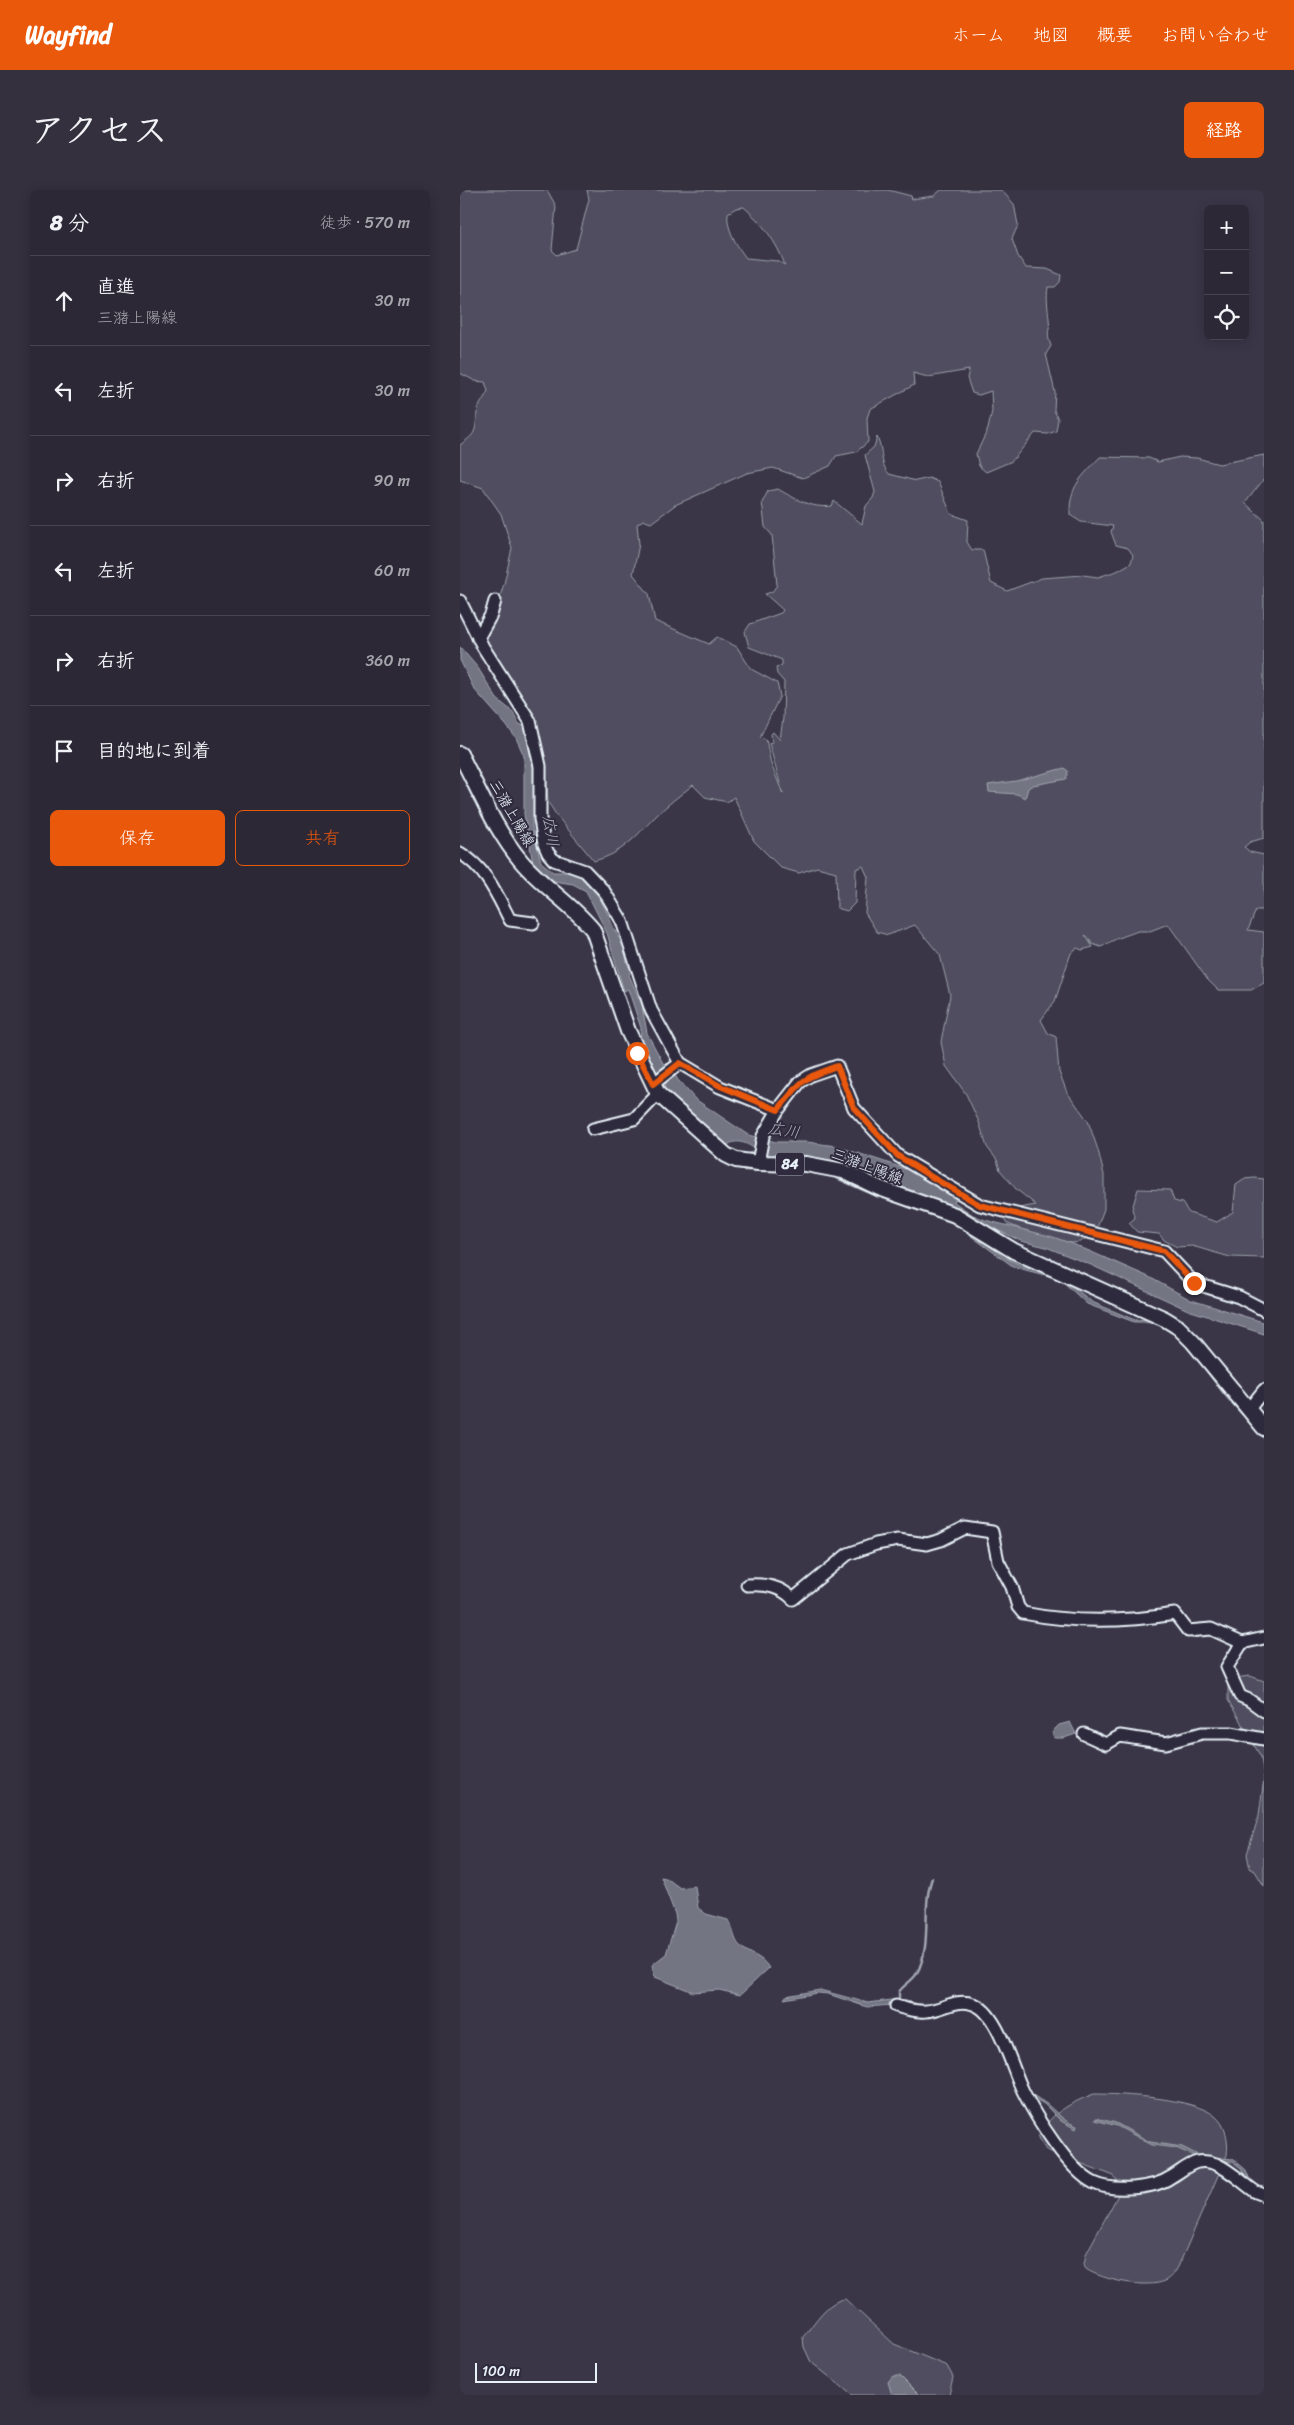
<!DOCTYPE html>
<html lang="ja">
<meta charset="utf-8">
<style>
body{margin:0;font-family:Sriracha,"Klee One",sans-serif;background:#34303e;color:#f1f3f6}
.controls{position:absolute;right:15px;top:15px;display:grid;overflow:hidden;border-radius:8px;box-shadow:0 2px 12px #0003}
.controls button{width:45px;height:45px;display:grid;place-items:center;padding:0;border:0;border-bottom:1px solid #484451;background:#2c2836;color:#f1f3f6;font:25px sans-serif}
.scale{position:absolute;left:15px;bottom:12px;width:122px;box-sizing:border-box;padding-left:5px;border:2px solid #e8f1f8;border-top:0;font-size:14px;line-height:18px;white-space:nowrap;color:#e8f1f8;-webkit-text-stroke:4px #2f2a3d;paint-order:stroke}
.stop{position:absolute;width:15px;height:15px;margin:-11px;border:4px solid #ea580c;border-radius:50%;background:#fff}
.stop.end{background:#ea580c;border-color:#fff;box-shadow:0 1px 5px #0008}
.list{margin:0;padding:0;list-style:none}
h2{display:flex;justify-content:space-between;align-items:center;height:65px;margin:0;padding:0 20px;font-size:21px}
h2 small{font-size:16px;font-weight:400;color:#a6a6ad}
.list li{display:grid;grid-template-columns:32px 1fr auto;gap:15px;align-items:center;box-sizing:border-box;height:90px;padding:0 20px;border-top:1px solid #484451}
.list b{display:block;font-size:19px;white-space:nowrap}
.list p{margin:0;font-size:16px;white-space:nowrap;color:#a6a6ad}
.list em{font-size:16px;font-style:normal;color:#a6a6ad}
.actions{display:flex;gap:10px;padding:15px 20px}
.actions a{flex:1;padding:11px 0;border:1px solid #ea580c;border-radius:8px;text-align:center;font-size:18px;color:#ea580c}
.actions .main{background:#ea580c;color:#fff}
.icon{flex:none;width:28px;height:28px;fill:none;stroke:currentColor;stroke-width:2;stroke-linecap:round;stroke-linejoin:round}
.map{position:relative;flex:none;width:804px;height:2205px;overflow:hidden;border-radius:8px}
header{display:flex;align-items:center;gap:30px;box-sizing:border-box;height:70px;padding:0 25px;background:#ea580c;color:#fff}
header strong{font-size:24px}
nav{display:flex;gap:28px;margin-inline-start:auto;font-size:18px}
.intro{display:flex;align-items:center;justify-content:space-between;box-sizing:border-box;height:120px;padding:0 30px}
h1{margin:0;font-size:35px}
.button{padding:12px 22px;border-radius:8px;background:#ea580c;color:#fff;font-size:18px;font-weight:700}
main{display:flex;gap:30px;padding:0 30px}
aside{flex:1;background:#2c2836;border-radius:8px;box-shadow:0 2px 12px #0003}
.map>svg:first-child{display:block}
.green{fill:#504e5f;stroke:#9ca0ac;fill-rule:evenodd}
.water{fill:#737482;stroke:#a2a6b1}
.lines{fill:none;stroke-linecap:round;stroke-linejoin:round}
.stream{stroke:#a2a6b1;stroke-width:2.5}
.minor-casing{stroke:#e8f1f8;stroke-width:15}
.major-casing{stroke:#e8f1f8;stroke-width:18}
.minor{stroke:#2f2a3d;stroke-width:11}
.major{stroke:#2f2a3d;stroke-width:14}
.route{stroke:#ea580c;stroke-width:6}
.labels{text-anchor:middle;dominant-baseline:central;stroke-width:4;stroke-linejoin:round;paint-order:stroke}
.shield{fill:#2f2a3d;stroke:#b0b5c0;stroke-width:1}
.shield-label{font-size:14px;font-weight:bold;fill:#e8f1f8}
.street-label{font-size:15px;fill:#e8f1f8;stroke:#2f2a3d}
.water-label{font-size:16px;font-style:italic;fill:#aeb2bd;stroke:#2f2a3d}
</style>
<header>
<strong>Wayfind</strong>
<nav><a>ホーム</a><a>地図</a><a>概要</a><a>お問い合わせ</a></nav>
</header>
<div class="intro"><h1>アクセス</h1><a class="button">経路</a></div>
<main>
<aside>
<h2>8 分<small>徒歩 · 570 m</small></h2>
<ul class="list">
<li><svg class="icon" aria-label="ahead" viewBox="0 0 24 24"><path d="M12 20V5M6 11l6-6 6 6"/></svg><div><b>直進</b><p>三潴上陽線</p></div><em>30 m</em></li>
<li><svg class="icon" aria-label="left" viewBox="0 0 24 24"><path d="M17 20v-9H6M10 6l-5 5 5 5"/></svg><div><b>左折</b></div><em>30 m</em></li>
<li><svg class="icon" aria-label="right" viewBox="0 0 24 24"><path d="M7 20v-9h11M14 6l5 5-5 5"/></svg><div><b>右折</b></div><em>90 m</em></li>
<li><svg class="icon" aria-label="left" viewBox="0 0 24 24"><path d="M17 20v-9H6M10 6l-5 5 5 5"/></svg><div><b>左折</b></div><em>60 m</em></li>
<li><svg class="icon" aria-label="right" viewBox="0 0 24 24"><path d="M7 20v-9h11M14 6l5 5-5 5"/></svg><div><b>右折</b></div><em>360 m</em></li>
<li><svg class="icon" aria-label="arrive" viewBox="0 0 24 24"><path d="M6 21V4h12l-3 4 3 4H6"/></svg><div><b>目的地に到着</b></div></li>
</ul>
<div class="actions"><a class="main">保存</a><a>共有</a></div>
</aside>
<div class="map">
<svg width="804" height="2205" viewBox="0 0 804 2205">
<rect width="100%" height="100%" fill="#3a3648"/>
<filter id="ink" filterUnits="userSpaceOnUse"><feTurbulence type="fractalNoise" baseFrequency=".02" numOctaves="2"/><feDisplacementMap in="SourceGraphic" scale="10" xChannelSelector="R" yChannelSelector="G"/><feConvolveMatrix kernelMatrix="1 2 1 2 8 2 1 2 1" color-interpolation-filters="sRGB"/></filter>
<g filter="url(#ink)">
<g class="green">
<path d="M0 0H87L96 16 92 60 97 65 116 59 129 9 127 0H428L451 6 452 9 474 6 481 0H541L554 14 558 35 552 49 558 66 566 78 587 79 601 85 600 92 595 97H588C586 109 588 117 589 129 591 141 585 141 591 156L586 164 595 202 594 220 598 229 596 241 588 244 575 243 552 271 526 282 519 276 516 264 528 239 532 221 531 201 519 205 512 203 507 188 509 180 468 187 453 183 454 195 410 219 407 228 408 252 396 262 376 266 370 276 343 288 313 278 287 283 215 315 191 333 183 330 177 334 179 354 173 384 189 404 195 431 249 454 257 447 277 457 291 479 317 493 320 506 300 547 306 549 311 574 323 604 309 553 312 552 311 544 313 542 320 550 323 528 324 492 317 484 316 478 322 475V470L289 457 285 442 290 434 321 423 323 420 305 404 312 402 317 395 312 345 305 337 303 319 302 313 308 301 318 299C335 309 352 319 372 316L374 311 402 334 406 316 413 308 415 302 405 265 414 257 417 247C424 260 419 273 429 284L456 291 469 288 478 292 491 324 508 330 507 352 512 360H523L531 393 547 401 582 388 623 385 638 387 657 381 671 373 673 365 668 358 656 355 651 342 653 336 621 332 610 325C609 296 621 288 640 267L689 268 698 272 720 267 737 268 759 274 804 265V289L785 313 804 330V648L790 652 784 657 790 662 804 665V720H796L788 740 804 742V793L791 800H758L747 789 708 734 690 741H678L656 749 641 757 632 754 628 747 625 745 633 757 622 760 617 758 611 763 595 811 581 830 588 843 596 847 599 882 607 902 628 931 638 960 644 985V1019L635 1043 620 1052 612 1053 582 1048 546 1033 542 1021 576 1015 556 999 540 980 537 970 527 957 519 932 506 904 486 876 481 852 490 805 480 765 455 735 428 745 417 742 405 723 408 687 403 676 396 679 395 713 387 721 377 718 376 682 357 677 339 683 321 678 294 651 274 607 267 612 245 607 233 595C220 605 207 615 195 627 175 647 162 664 134 671L97 626 88 612 86 580 77 539 61 504 26 451 44 394 52 358 41 324 23 298 0 290V255C17 243 15 242 17 223 18 216 25 207 28 201L25 192 15 191 0 183ZM284 17C303 34 316 51 325 75L317 71 286 68C277 56 266 39 268 23L276 18Z"/>
<path d="M794 988 804 989V1068L770 1067 732 1056 717 1057 704 1050 699 1044 677 1042 669 1033 675 1028 672 1019 678 999 710 1000 714 1011 722 1013 729 1023 757 1032 773 1022 776 995 785 989Z"/>
<path d="M790 1486 804 1491V1696L795 1681 790 1679 787 1664 799 1625 804 1588 801 1567 768 1510V1494L775 1488Z"/>
<path d="M634 1904C662 1904 734 1908 755 1926 766 1935 769 1951 767 1965L718 2077C715 2082 711 2089 705 2091 687 2099 642 2090 626 2079L624 2074 626 2064 658 2005C660 1997 659 1993 654 1986L586 1960 578 1948C587 1925 612 1912 634 1904Z"/>
<path d="M385 2109 434 2154 487 2176 493 2187 489 2205H392L351 2172 344 2157 343 2147C354 2134 367 2111 385 2109Z"/>
</g>
<g class="water">
<path d="M0 457 18 478 37 509 53 522 59 534 66 537 77 582V620L72 629V637L81 672 93 682H119C138 701 145 717 155 741 158 747 162 751 164 758 167 765 165 773 171 780L169 785 182 815 187 843 203 873 208 874 218 890 235 909 288 945 316 952H347L376 956 446 979 498 1004 494 1012 513 1025 525 1030 593 1047 613 1054 689 1087 731 1110 803 1132 804 1144 728 1120 631 1075 586 1057 561 1051 533 1038 425 997 389 976 361 970 276 966 277 961 288 964 295 959C285 952 275 948 265 957L204 902 180 853 181 838 168 799 164 801 147 743 126 701 113 694 87 690 74 679 64 624V566L56 548 46 535 14 499 0 470Z"/>
<path d="M604 578 608 581 606 589 573 595 568 598 565 608 557 604 529 602 528 595 556 591Z"/>
<path d="M513 1043 544 1067 560 1075 601 1087 632 1112 675 1130 696 1129 712 1138 804 1246V1249L764 1205 728 1157 705 1136 697 1132H674L627 1114 600 1089 554 1077 511 1046Z"/>
<path d="M610 1532 616 1544 604 1548H594L592 1542 599 1535Z"/>
<path d="M201 1687 206 1688 220 1698 235 1696 238 1718 246 1724 268 1730C274 1738 273 1749 280 1756 290 1765 301 1765 309 1778L280 1805 259 1800 233 1802 195 1787 192 1775 206 1764 216 1732 215 1724Z"/>
<path d="M360 1800 408 1813 439 1809 463 1815 519 1811C552 1829 547 1876 570 1902 575 1908 584 1911 589 1916 598 1924 605 1932 617 1936L616 1939 601 1931 584 1914 568 1905 522 1815 467 1818 432 1815 407 1817 368 1804 358 1803 324 1809 326 1806Z"/>
<path d="M636 1928 656 1933 690 1952 722 1957 740 1966 773 1969 786 1980 791 1993 788 1994 781 1978 773 1972 739 1968 716 1958 692 1955 657 1936 635 1930Z"/>
<path d="M433 2186H440L459 2205H432L428 2192Z"/>
</g>
<g class="lines">
<g class="stream">
<path d="M284 980 355 982"/>
<path d="M370 985 419 1007"/>
<path d="M439 1812V1802C443 1795 453 1791 457 1783 473 1753 461 1718 472 1688"/>
</g>
<defs>
<g id="minor">
<path d="M0 411 23 457 70 531 80 576V629L84 654 88 663 94 670 125 681 144 701 162 731 191 820 220 873 260 897 318 920"/>
<path d="M18 448 31 425 35 411"/>
<path d="M0 663C26 678 37 705 50 730L73 733"/>
<path d="M193 894 220 873"/>
<path d="M133 939 174 929 198 904"/>
<path d="M298 973 303 946 318 920 340 892 351 885 377 876 394 918 438 966 520 1015 704 1061 734 1093 779 1107 804 1120"/>
<path d="M788 1220 804 1200"/>
<path d="M287 1395C305 1394 320 1396 333 1409L388 1364 416 1354 438 1350 467 1354 481 1350 505 1338 532 1342 538 1371 552 1397 558 1417 563 1423C613 1433 665 1432 715 1424L728 1441 751 1439 782 1453 804 1448"/>
<path d="M782 1453 767 1477 780 1506 789 1510 804 1521"/>
<path d="M624 1544 646 1554 660 1546 706 1553 742 1543H771L804 1549"/>
<path d="M436 1816C445 1819 456 1822 466 1821 483 1820 495 1808 513 1814 538 1821 552 1879 563 1901 575 1926 609 1981 634 1993 653 2002 694 1999 711 1987 727 1978 735 1966 756 1974 770 1980 784 1994 796 2002L804 2005"/>
</g>
<path id="major" d="M0 564C19 600 35 640 61 671 83 697 112 714 133 740L168 841 198 904 266 965 276 970 298 973 346 974 383 981 419 998 495 1025 554 1061 705 1129 718 1137 733 1152 804 1238"/>
</defs>
<use href="#minor" class="minor-casing"/>
<use href="#major" class="major-casing"/>
<use href="#minor" class="minor"/>
<use href="#major" class="major"/>
</g>
</g>
<g class="lines" filter="url(#ink)">
<path class="route" d="M177 863 193 894 220 873 260 896 318 920C341 891 342 888 377 876L394 918 438 966 470 986 520 1015 704 1061 734 1093"/>
</g>
<g class="labels">
<rect class="shield" x="316" y="962.5" width="28" height="23" rx="4"/>
<g class="shield-label">
<text x="330" y="974">84</text>
</g>
<g class="street-label">
<text transform="translate(52 623) rotate(60)">三潴上陽線</text>
<text transform="translate(407 976) rotate(21)">三潴上陽線</text>
</g>
<g class="water-label">
<text transform="translate(91 641) rotate(81)">広川</text>
<text transform="translate(324 940) rotate(9)">広川</text>
</g>
</g>
</svg>
<div class="controls">
<button>+</button>
<button>−</button>
<button><svg class="icon" aria-label="locate" viewBox="0 0 24 24"><circle cx="12" cy="12" r="6"/><path d="M12 2v4M12 18v4M2 12h4M18 12h4"/></svg></button>
</div>
<div class="scale">100 m</div>
<div class="stop" style="left:177px;top:863px"></div>
<div class="stop end" style="left:734px;top:1093px"></div>
</div>
</main>
